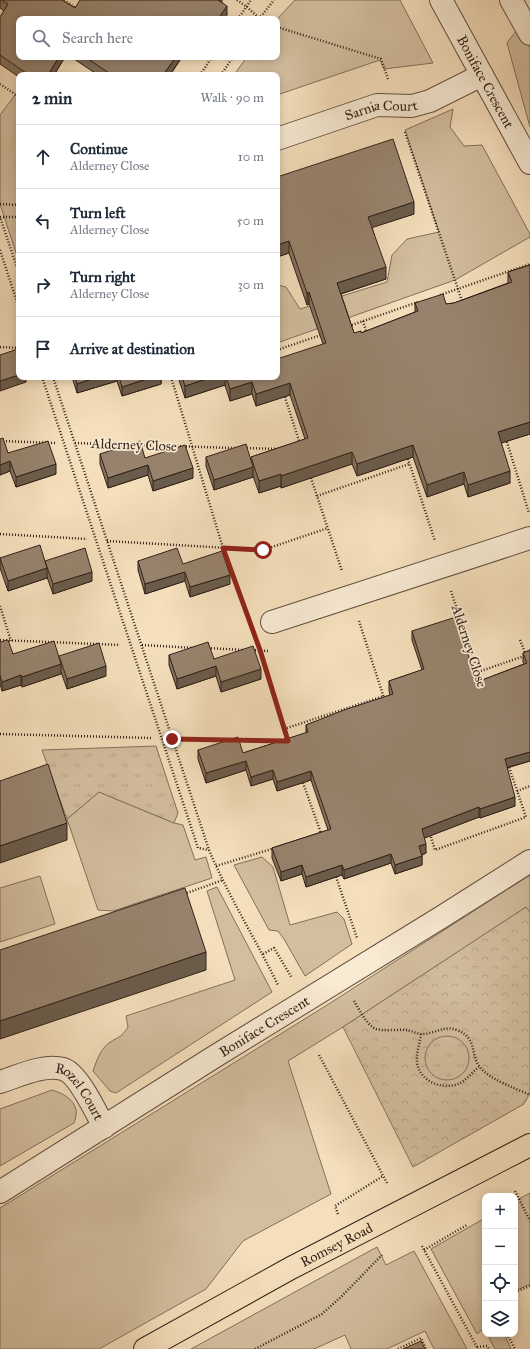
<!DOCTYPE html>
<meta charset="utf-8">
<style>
body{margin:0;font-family:"IM FELL Great Primer",serif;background:#f2f2f3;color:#1f2937}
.controls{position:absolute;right:12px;bottom:12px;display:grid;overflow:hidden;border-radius:8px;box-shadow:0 2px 10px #0003}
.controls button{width:36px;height:36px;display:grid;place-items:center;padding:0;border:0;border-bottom:1px solid #e0e1e3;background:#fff;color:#1f2937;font:20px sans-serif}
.stop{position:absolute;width:12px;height:12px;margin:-9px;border:3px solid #8f2418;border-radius:50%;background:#fff}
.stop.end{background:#8f2418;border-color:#fff;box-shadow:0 1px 4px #0008}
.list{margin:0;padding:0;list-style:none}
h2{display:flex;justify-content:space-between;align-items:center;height:52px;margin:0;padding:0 16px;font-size:17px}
h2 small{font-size:13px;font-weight:400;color:#747a83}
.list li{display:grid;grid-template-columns:26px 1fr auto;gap:12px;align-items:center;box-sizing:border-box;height:64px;padding:0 16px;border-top:1px solid #e0e1e3}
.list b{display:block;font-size:15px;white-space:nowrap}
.list p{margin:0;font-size:13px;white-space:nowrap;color:#747a83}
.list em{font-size:13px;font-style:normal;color:#747a83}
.icon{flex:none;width:22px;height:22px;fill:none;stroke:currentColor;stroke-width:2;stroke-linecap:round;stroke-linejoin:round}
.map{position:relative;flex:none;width:530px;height:1349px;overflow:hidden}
.search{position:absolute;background:#fff;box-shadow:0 2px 10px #0003;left:16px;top:16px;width:264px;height:44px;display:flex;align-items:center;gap:10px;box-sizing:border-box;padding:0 14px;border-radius:8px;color:#747a83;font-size:15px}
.panel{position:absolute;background:#fff;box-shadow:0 2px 10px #0003;left:16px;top:72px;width:264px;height:308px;border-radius:8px}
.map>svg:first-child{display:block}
.grass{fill:#d3be9f;stroke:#836f5c}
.forest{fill:url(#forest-crowns);stroke:#836f5c}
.park{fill:url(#park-tufts);stroke:#836f5c}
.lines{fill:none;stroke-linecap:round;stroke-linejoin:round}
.minor-casing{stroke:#635041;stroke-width:24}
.tertiary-casing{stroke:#635041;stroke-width:24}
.primary-casing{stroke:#332018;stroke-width:24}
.path{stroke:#332018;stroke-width:2.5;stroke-dasharray:1 2;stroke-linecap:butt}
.minor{stroke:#f8ead3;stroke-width:22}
.tertiary{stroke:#f8ead3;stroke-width:22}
.primary{stroke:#f4debb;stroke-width:22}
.wall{fill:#82715e;stroke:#332018}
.shaded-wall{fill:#6a5c4c;stroke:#332018}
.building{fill:#97836d;stroke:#332018}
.route{stroke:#8f2418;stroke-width:5}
.labels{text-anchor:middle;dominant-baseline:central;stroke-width:3.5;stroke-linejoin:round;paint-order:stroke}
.street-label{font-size:14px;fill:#332018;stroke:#f8ead3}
</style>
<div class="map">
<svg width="530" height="1349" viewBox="0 0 530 1349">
<defs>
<pattern id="forest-crowns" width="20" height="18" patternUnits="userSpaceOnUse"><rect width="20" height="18" fill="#d3be9f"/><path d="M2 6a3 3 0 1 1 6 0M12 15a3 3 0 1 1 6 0" fill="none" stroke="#b6a388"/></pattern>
<pattern id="park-tufts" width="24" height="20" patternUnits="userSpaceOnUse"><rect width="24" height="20" fill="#d3be9f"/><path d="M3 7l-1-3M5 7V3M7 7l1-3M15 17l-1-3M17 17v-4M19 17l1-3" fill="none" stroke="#b6a388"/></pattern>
</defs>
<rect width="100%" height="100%" fill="#f4debb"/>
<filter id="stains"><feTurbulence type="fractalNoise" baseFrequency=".005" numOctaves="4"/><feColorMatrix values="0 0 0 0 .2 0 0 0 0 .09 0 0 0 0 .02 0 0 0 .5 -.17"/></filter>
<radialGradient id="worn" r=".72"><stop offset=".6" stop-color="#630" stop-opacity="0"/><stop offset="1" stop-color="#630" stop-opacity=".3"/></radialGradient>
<g class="grass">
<path d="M295 0H400L433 63 384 69 380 60 277 95V75H234L247 57H277V19Z"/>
<path d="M520 26 530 48V127L507 43Z"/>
<path d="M15 95 19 98V262L0 204V115Z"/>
<path d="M453 109 450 127 464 146 482 145 530 234V237L455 280 277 343V285L286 287 300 309 387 282 392 255 407 239 439 232 405 130Z"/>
<path d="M99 792 174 823 183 825 195 860 206 857 212 878 113 911 98 910 67 819Z"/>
<path d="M262 857 273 867 290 925 337 912 344 919 352 944 305 976 284 939 278 931 269 930 234 865Z"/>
<path d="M530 875V912L525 908 343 1027 288 1061 331 1194 243 1241 206 1289 99 1349H0V1208L324 1007Z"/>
<path d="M40 876 55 924 0 942V888Z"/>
<path d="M217 887 272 992 116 1093 110 1091 93 1071C97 1060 100 1050 109 1043 119 1036 121 1038 128 1027L126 1016 235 980 207 891Z"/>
<path d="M52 1090C62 1093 74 1099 76 1110 77 1114 75 1120 74 1123L0 1166V1109Z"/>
<path d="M530 1193V1284L515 1291V1201Z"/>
<path d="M485 1218V1331L483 1329 477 1334 431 1249Z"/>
<path d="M377 1247 386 1265 414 1251 467 1349H434L425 1331 387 1349H351L345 1335 314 1349H191Z"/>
<path d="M487 1334H504L511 1349H495Z"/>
</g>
<path class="forest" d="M526 907 530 912V1093L524 1104 413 1167 343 1027Z"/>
<g class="park">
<path d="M156 746 178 813 174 823 99 792 67 819 42 750Z"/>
<circle cx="447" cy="1058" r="22"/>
</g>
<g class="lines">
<defs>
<g id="minor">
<path id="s1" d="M441 0 530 163"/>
<path id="s2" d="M277 139 377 105 412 106 430 101 482 75"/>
<path d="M272 622 530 538"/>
<path id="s3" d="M0 1082C19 1076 43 1064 63 1069 78 1073 97 1114 104 1127"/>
<path id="s4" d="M0 1192 214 1057 440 918 530 861"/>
</g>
<path id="tertiary" d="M511 0 530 34"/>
<g id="primary">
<path id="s5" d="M145 1349 291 1268 530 1145"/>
</g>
</defs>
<use href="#minor" class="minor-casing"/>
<use href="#tertiary" class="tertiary-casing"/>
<use href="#primary" class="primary-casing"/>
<g class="path">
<path d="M64 0 77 9"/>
<path d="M237 0 247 7 260 19"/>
<path d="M238 19 251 0"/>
<path d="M259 19 274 0"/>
<path d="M277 27 381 59 388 79"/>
<path d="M200 75 212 57"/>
<path d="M221 75 233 57"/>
<path d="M0 84 19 97"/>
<path d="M405 132 462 301"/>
<path d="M0 204 19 205"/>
<path d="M19 217H0L19 273"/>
<path d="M0 250 19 308"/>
<path d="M440 295 530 264"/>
<path d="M363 321 367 334"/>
<path d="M349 326 418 302"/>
<path d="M0 347 19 348"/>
<path d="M277 350 321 335"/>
<path d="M42 377 198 848 209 850"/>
<path d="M53 377 209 850C229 897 256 940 278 985"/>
<path d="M171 377 223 548 247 614"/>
<path d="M284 394 300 444"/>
<path d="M506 439 529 513"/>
<path d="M0 441 55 443"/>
<path d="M75 443 131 445"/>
<path d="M138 445 235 448"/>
<path d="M244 448 279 449"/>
<path d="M407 456 435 541"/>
<path d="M310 475 342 571"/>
<path d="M317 496 409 464"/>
<path d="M0 534 87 539"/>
<path d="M107 541 263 550 328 528"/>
<path d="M451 591 482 683"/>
<path d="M0 606 11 641"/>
<path d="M359 621 384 698"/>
<path d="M0 640 120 645"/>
<path d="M520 640 526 655"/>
<path d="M142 645 195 648"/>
<path d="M258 645 289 741"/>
<path d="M208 648 243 650"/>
<path d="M252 650 269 651"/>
<path d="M478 672 530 654"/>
<path d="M284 729 384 696"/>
<path d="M0 734 152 738"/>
<path d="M172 739 232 740"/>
<path d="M237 740 284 741"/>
<path d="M302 780 322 836"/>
<path d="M517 791 530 786"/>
<path d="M430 834 435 850 526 817 508 764"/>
<path d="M216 866 275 848"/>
<path d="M335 874 357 938"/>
<path d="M184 894 223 880"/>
<path d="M263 954 274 948 292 978"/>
<path d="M354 1001C359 1009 365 1022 374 1028 381 1032 398 1029 407 1030 412 1031 417 1034 422 1034 435 1034 443 1025 457 1030 478 1038 470 1056 480 1067 490 1080 515 1088 530 1095"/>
<path d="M421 1034C420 1043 416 1053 417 1062 419 1082 444 1091 460 1083 467 1080 472 1072 479 1067"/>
<path d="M319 1055 387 1183"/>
<path d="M515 1191 530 1221"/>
<path d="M338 1214 335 1206 383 1176"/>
<path d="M422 1246 478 1349"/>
<path d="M424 1250 467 1225"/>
<path d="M515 1292 530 1286"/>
<path d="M507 1334 515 1349"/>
<path d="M477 1347 487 1346 489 1349"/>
<path d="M255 1349 322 1314 341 1297 382 1255"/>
<path d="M398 1349 421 1338 426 1349"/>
</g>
<use href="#minor" class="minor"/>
<use href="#tertiary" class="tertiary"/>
<use href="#primary" class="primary"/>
</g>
<g class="wall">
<path d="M0 0H62L75 8 222 0V2L227 15 19 19 65 57 54 75H19V77L0 64V17L4 11 0 8Z"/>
<path d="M71 57H182L170 75H98Z"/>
<path d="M277 177 414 214 372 227 386 279 341 294 354 333H361L415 312V303L446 304 454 303 508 283V272L530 265V434L501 443 510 483 468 497 464 484 427 497 413 457 357 476 352 464 281 488V486L259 493 253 476V477L214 490 206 466V457L251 460V457L305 439 290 395 256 406 252 394 230 401 225 385 185 398 178 377H277L323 344 309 304 307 305 289 253 277 257Z"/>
<path d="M72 377H161V384L122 396 117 381 77 393Z"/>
<path d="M0 439 8 453 56 474 16 487 10 471 0 475Z"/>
<path d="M100 454 145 458 193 478 153 491 148 475 108 488 100 464Z"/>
<path d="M0 558 45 562 92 581 53 594 47 577V578L8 591 0 568Z"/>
<path d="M138 561 183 564 230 584 190 597 185 581 145 594 138 570Z"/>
<path d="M412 631 477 682 524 664 523 662V653L530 650V761L507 768 515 806 480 818 479 817 424 838 426 853 422 855V865L395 874 391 863 344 879 342 875 306 887 302 874 281 881 272 858V848L328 830 311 780 277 791 273 779 251 786 246 770 206 783 198 759V750L243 753 306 733V725L390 695 389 691V681L422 670 412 640Z"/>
<path d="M0 642 13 654 59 658 106 676 67 689 61 672V674L22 687 21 685 2 691 0 684Z"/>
<path d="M169 655 214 659 261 679 221 692 216 676 177 689 169 665Z"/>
</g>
<g class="shaded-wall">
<path d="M227 6V15L224 19H218Z"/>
<path d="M59 57H65L54 75H48Z"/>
<path d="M176 57H182L170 75H163Z"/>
<path d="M414 202V214L368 229V217Z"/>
<path d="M289 241V253L277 257V245Z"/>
<path d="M386 267V279L337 295V283Z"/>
<path d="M309 292V304L307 305V293Z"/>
<path d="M19 375V377H26V382L0 391V381Z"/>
<path d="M98 377H117V381L77 393V384Z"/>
<path d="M153 377H161V384L122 396V387Z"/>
<path d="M212 377H225V385L185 398V386Z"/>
<path d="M252 382V394L230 401V389Z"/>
<path d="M290 383V395L256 406V394Z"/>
<path d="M530 422V434L498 444V432Z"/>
<path d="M413 445V457L357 476V464Z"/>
<path d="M352 452V464L281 488V476Z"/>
<path d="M10 461V471L0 475V465Z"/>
<path d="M56 464V474L16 487V477Z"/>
<path d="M148 465V475L108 488V478Z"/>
<path d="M253 467V477L214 490V480Z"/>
<path d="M193 468V478L153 491V481Z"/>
<path d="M510 471V483L468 497V485Z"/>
<path d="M464 472V484L427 497V485Z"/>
<path d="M281 474V486L259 493V481Z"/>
<path d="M47 568V578L8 591V581Z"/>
<path d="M92 572V581L53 594V584Z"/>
<path d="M185 572V581L145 594V584Z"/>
<path d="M230 575V584L190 597V587Z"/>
<path d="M61 664V674L22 687V677Z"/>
<path d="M106 666V676L67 689V679Z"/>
<path d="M216 666V676L177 689V679Z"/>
<path d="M261 669V679L221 692V682Z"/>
<path d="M21 675V685L2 691V682Z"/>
<path d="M530 752V761L505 768V759Z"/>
<path d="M246 761V770L206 783V773Z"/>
<path d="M273 770V779L251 786V777Z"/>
<path d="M311 771V780L277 791V782Z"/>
<path d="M515 797V806L480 818V809Z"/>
<path d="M479 807V817L422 839V829Z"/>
<path d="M67 823V840L0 863V846Z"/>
<path d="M426 844V853L419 856V846Z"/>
<path d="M391 854V863L344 879V870Z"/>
<path d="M422 856V865L395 874V865Z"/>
<path d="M302 865V874L281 881V872Z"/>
<path d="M342 865V875L306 887V877Z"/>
<path d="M206 952V970L0 1039V1021Z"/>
</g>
<g class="building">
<path d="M2 0H62L75 8 80 0H218L227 6 218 19H19V57H59L48 75H29L0 55V17L8 4Z"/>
<path d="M85 57H176L163 75H164H112Z"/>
<path d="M393 139 414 202 368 217 386 267 337 283 354 333 361 331V333L418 311 415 303 443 294 446 304 454 303 512 282 508 272 530 265V422L498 432 510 471 468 485 464 472 427 485 413 445 357 464 352 452 281 476V474L259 481 251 457 308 438 290 383 256 394 252 382 230 389 226 377H277V359L326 343 309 292 307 293 289 241 277 245V177Z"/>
<path d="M18 349 19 352V375L0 381V355Z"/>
<path d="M75 377H98L77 384Z"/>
<path d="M119 377H153L122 387Z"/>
<path d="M182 377H212L185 386Z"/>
<path d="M3 438 8 453 48 441 56 464 16 477 10 461 0 465V439Z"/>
<path d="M140 441 145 458 185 445 193 468 153 481 148 465 108 478 100 454Z"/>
<path d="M246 444 253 467 214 480 206 457Z"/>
<path d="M40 545 47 568 8 581 0 558Z"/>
<path d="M85 548 92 572 53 584 45 561Z"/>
<path d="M177 548 183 564 222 551 230 575 190 587 185 572 145 584 138 561Z"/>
<path d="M456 617 477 682 527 663 523 653 530 650V752L505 759 515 797 480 809 479 807 422 829 426 844 419 846 422 856 395 865 391 854 344 870 342 865 306 877 302 865 281 872 272 848 331 829 311 771 277 782 273 770 251 777 246 761 206 773 198 750 238 737 243 753 308 732 306 725 344 710 393 694 389 681 424 669 412 631Z"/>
<path d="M8 640 13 654 54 641 61 664 22 677 21 675 2 682 0 675V642Z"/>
<path d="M208 642 214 659 253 646 261 669 221 682 216 666 177 679 169 655Z"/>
<path d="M99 643 106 666 67 679 59 656Z"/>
<path d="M48 764 67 823 0 846V781Z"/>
<path d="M185 888 206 952 0 1021V950Z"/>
<path d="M421 1341 425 1349H403Z"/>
</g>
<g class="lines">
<path class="route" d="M172 739 288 741 260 650 223 548 263 550"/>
</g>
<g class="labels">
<g class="street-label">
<text stroke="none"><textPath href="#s1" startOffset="93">Boniface Crescent</textPath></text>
<text stroke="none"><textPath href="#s2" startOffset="109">Sarnia Court</textPath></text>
<text transform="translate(134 445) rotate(2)">Alderney Close</text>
<text transform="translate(469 646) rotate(72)">Alderney Close</text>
<text stroke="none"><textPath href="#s4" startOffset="312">Boniface Crescent</textPath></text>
<text stroke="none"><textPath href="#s3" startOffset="93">Rozel Court</textPath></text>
<text stroke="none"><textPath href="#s5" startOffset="218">Romsey Road</textPath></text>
</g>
</g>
<rect width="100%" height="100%" filter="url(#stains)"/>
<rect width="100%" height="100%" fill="url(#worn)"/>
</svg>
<div class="controls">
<button>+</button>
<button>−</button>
<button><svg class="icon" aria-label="locate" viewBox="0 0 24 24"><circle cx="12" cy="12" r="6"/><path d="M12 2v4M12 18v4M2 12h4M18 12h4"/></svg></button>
<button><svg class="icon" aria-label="layers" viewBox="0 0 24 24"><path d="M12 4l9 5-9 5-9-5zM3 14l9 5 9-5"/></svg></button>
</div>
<div class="stop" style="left:263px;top:550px"></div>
<div class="stop end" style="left:172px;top:739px"></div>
<div class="search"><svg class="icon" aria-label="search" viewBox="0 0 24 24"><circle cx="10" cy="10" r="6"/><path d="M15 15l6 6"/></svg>Search here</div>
<section class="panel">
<h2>2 min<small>Walk · 90 m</small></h2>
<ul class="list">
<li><svg class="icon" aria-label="ahead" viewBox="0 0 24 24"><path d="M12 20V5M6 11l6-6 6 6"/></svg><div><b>Continue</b><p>Alderney Close</p></div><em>10 m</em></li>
<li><svg class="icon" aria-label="left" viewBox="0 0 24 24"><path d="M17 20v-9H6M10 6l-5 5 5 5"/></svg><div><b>Turn left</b><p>Alderney Close</p></div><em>50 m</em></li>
<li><svg class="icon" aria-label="right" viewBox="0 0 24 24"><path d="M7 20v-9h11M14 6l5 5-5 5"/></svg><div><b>Turn right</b><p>Alderney Close</p></div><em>30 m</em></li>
<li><svg class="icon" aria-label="arrive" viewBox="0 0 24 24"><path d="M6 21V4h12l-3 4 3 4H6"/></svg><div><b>Arrive at destination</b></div></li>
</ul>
</section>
</div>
